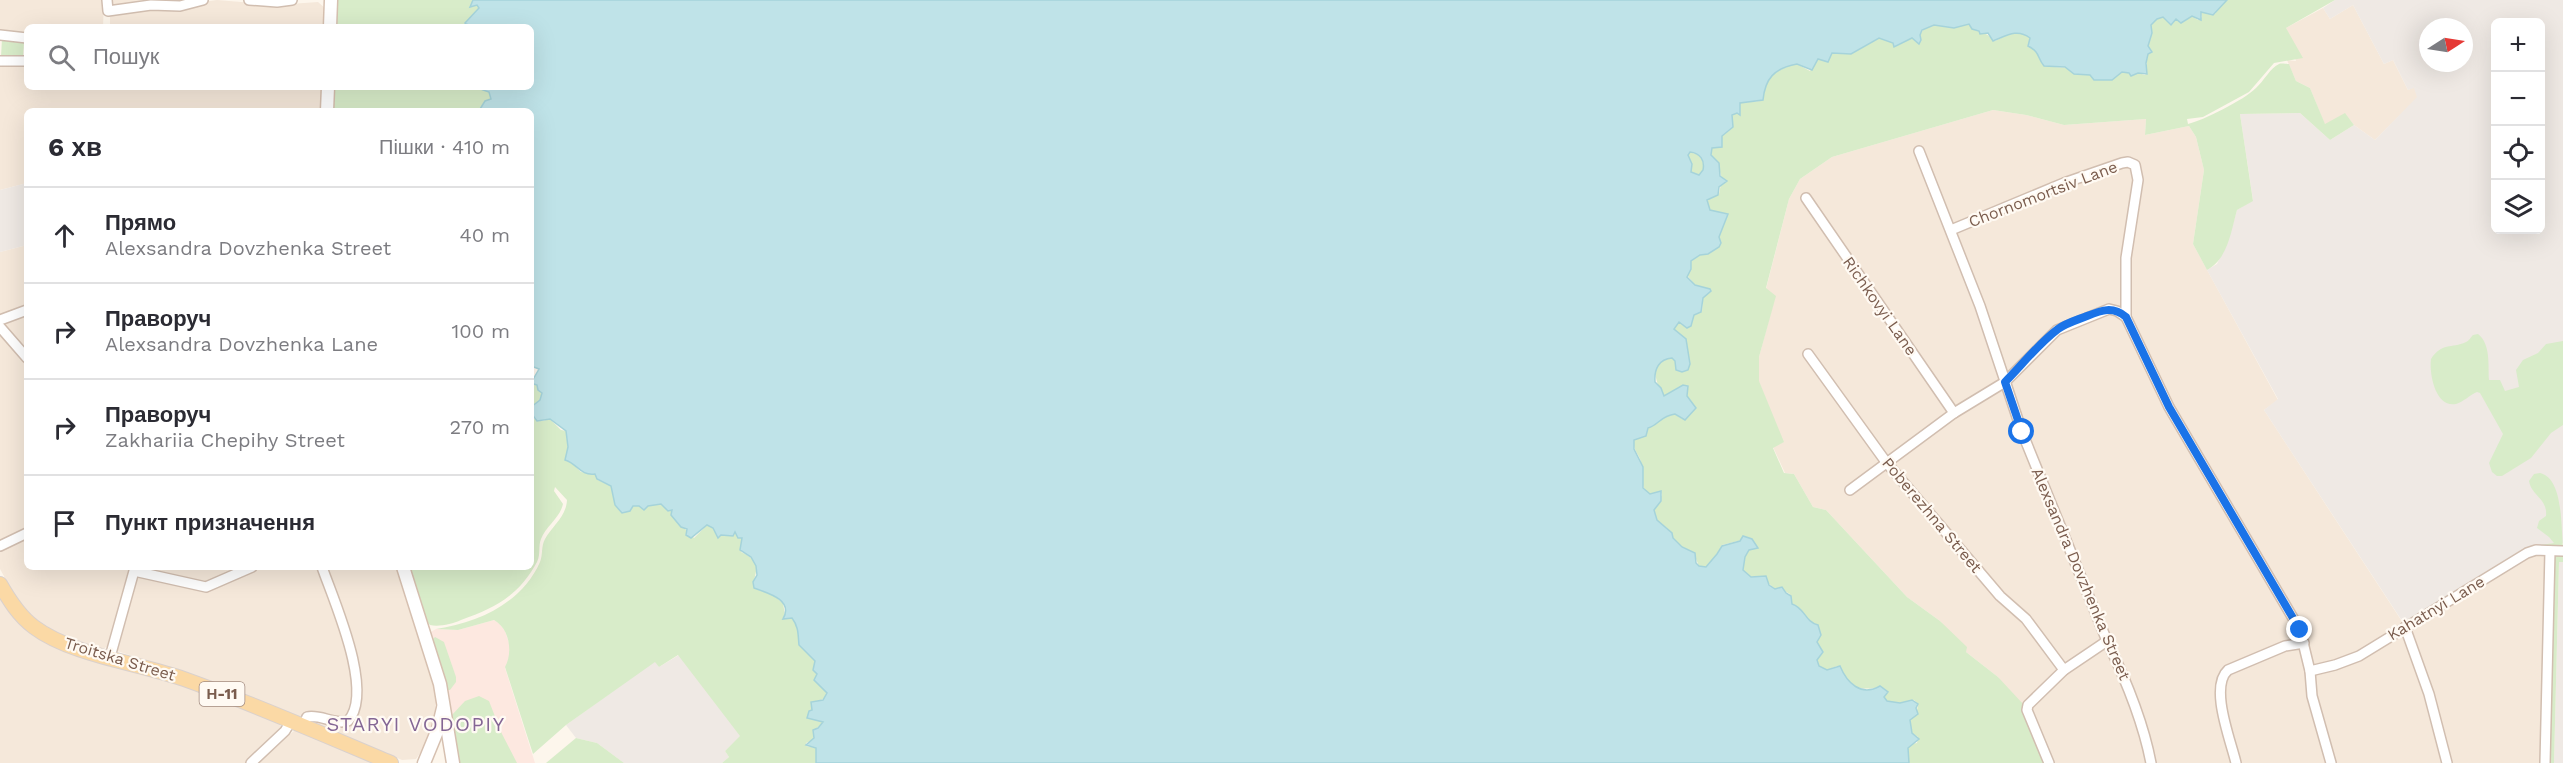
<!DOCTYPE html>
<html lang="uk">
<meta charset="utf-8">
<style>
body{margin:0;font-family:"Work Sans",sans-serif;background:#f7f7f7;color:#2b2b33}
.controls{position:absolute;right:18px;top:18px;display:grid;overflow:hidden;border-radius:9px;box-shadow:0 6px 24px #0002}
.controls button{width:54px;height:54px;display:grid;place-items:center;padding:0;border:0;border-bottom:2px solid #e1e1e2;background:#fff;color:#2b2b33;font:30px sans-serif}
.compass{position:absolute;left:2419px;top:18px;width:54px;height:54px;border-radius:50%;background:#fff;box-shadow:0 6px 24px #0002;rotate:78deg}
.stop{position:absolute;width:18px;height:18px;margin:-14px;border:4px solid #1a73e8;border-radius:50%;background:#fff}
.stop.end{background:#1a73e8;border-color:#fff;box-shadow:0 2px 6px #0008}
.list{margin:0;padding:0;list-style:none}
h2{display:flex;justify-content:space-between;align-items:center;height:78px;margin:0;padding:0 24px;font-size:26px}
h2 small{font-size:20px;font-weight:400;color:#7c7c81}
.list li{display:grid;grid-template-columns:39px 1fr auto;gap:18px;align-items:center;box-sizing:border-box;height:96px;padding:0 24px;border-top:2px solid #e1e1e2}
.list b{display:block;font-size:22px;white-space:nowrap}
.list p{margin:0;font-size:20px;white-space:nowrap;color:#7c7c81}
.list em{font-size:20px;font-style:normal;color:#7c7c81}
.icon{flex:none;width:33px;height:33px;fill:none;stroke:currentColor;stroke-width:2;stroke-linecap:round;stroke-linejoin:round}
.map{position:relative;flex:none;width:2563px;height:763px;overflow:hidden}
.search{position:absolute;background:#fff;box-shadow:0 6px 24px #0002;left:24px;top:24px;width:510px;height:66px;display:flex;align-items:center;gap:15px;box-sizing:border-box;padding:0 21px;border-radius:9px;color:#7c7c81;font-size:22px}
.panel{position:absolute;background:#fff;box-shadow:0 6px 24px #0002;left:24px;top:108px;width:510px;height:462px;border-radius:9px}
.map>svg:first-child{display:block}
.residential{fill:#f5e8da}
.commercial{fill:#fde8e0}
.industrial{fill:#efe9e4;fill-rule:evenodd}
.green{fill:#d8ecc9}
.water{fill:#bfe3e8;stroke:#a5d3da;stroke-width:1.5;fill-rule:evenodd}
.lines{fill:none;stroke-linecap:round;stroke-linejoin:round}
.street-casing{stroke:#d1beb0;stroke-width:12}
.secondary-casing{stroke:#d6c0b0;stroke-width:15}
.primary-casing{stroke:#dad1cd;stroke-width:16}
.street{stroke:#fff;stroke-width:9}
.secondary{stroke:#fff;stroke-width:12}
.primary{stroke:#fbd9a5;stroke-width:14}
.route{stroke:#1a73e8;stroke-width:8}
.labels{text-anchor:middle;dominant-baseline:central;stroke-width:4.5;stroke-linejoin:round;paint-order:stroke}
.shield{fill:#fffaf3;stroke:#a28b7f;stroke-width:1.5}
.shield-label{font-size:15px;font-weight:bold;fill:#7a5c4d}
.street-label{font-size:16px;fill:#7a5c4d;stroke:#fffaf3}
.quarter-label{font-size:20px;letter-spacing:1.5px;fill:#846695;stroke:#fffaf3}
</style>
<div class="map">
<svg width="2563" height="763" viewBox="0 0 2563 763">
<rect width="100%" height="100%" fill="#fdf6ec"/>
<g class="residential">
<path d="M0 0H104L103 27H27V36L0 33Z"/>
<path d="M110 0H195L116 7Z"/>
<path d="M217 0 276 5 318 2 326 9 325 27H110V15Z"/>
<path d="M2353 5 2384 64 2393 60 2408 90 2414 87 2418 97 2375 140 2354 125 2345 114 2325 125 2310 88 2296 81 2287 60 2296 61 2286 28 2323 8 2330 19Z"/>
<path d="M0 64 27 65V87H321V111H27V183L0 190Z"/>
<path d="M1993 110 2026 115 2064 125 2146 119 2145 135 2189 126 2196 137 2204 170 2193 244 2278 400 2264 410 2405 626 2527 553 2550 551 2545 763H2049L1998 677 1966 652 1940 621 1907 597 1826 510 1813 507 1794 474 1785 473 1773 447 1783 442 1759 382V357L1775 297 1766 289 1789 199 1800 179 1832 157Z"/>
<path d="M27 245V306L0 316V252Z"/>
<path d="M27 313V356L2 325 3 323Z"/>
<path d="M0 330 27 361V530L0 542Z"/>
<path d="M27 536V567H246L209 584 133 567 111 644 103 649 56 633 39 622 19 603 0 569V550Z"/>
<path d="M257 567H319L353 659 354 696 351 713 344 719H301L199 677 117 651 116 647 135 578 138 576 212 588Z"/>
<path d="M324 567H397L437 685 435 714 425 746 416 759 402 760 310 721 311 719 346 724 358 682Z"/>
<path d="M0 595 29 631 159 675 278 722 281 726 280 731 247 763H0Z"/>
<path d="M294 731H299L374 763H256Z"/>
</g>
<path class="commercial" d="M494 620 499 623 505 631 510 646V658L505 668 535 763H457L429 633 436 629 458 630Z"/>
<g class="industrial">
<path d="M2335 0H2563V543L2546 544 2404 624 2264 410 2278 399 2207 270 2217 264 2228 241 2237 210 2253 200 2240 114 2300 113 2330 140 2354 125 2375 140 2417 97 2414 88 2408 90 2393 60 2384 64 2353 5 2330 19 2323 8ZM2496 22H2540V230H2496ZM2428 27H2464V63H2428Z"/>
<path d="M27 183V245L0 252V190Z"/>
<path d="M2559 562H2563V763H2554Z"/>
<path d="M679 655 741 736 725 751 729 757 722 763H624L597 743 576 738 566 725 655 661 659 667Z"/>
</g>
<g class="green">
<path d="M336 0H473L479 8 466 22 474 27H335Z"/>
<path d="M2227 0H2335L2286 28 2303 58 2274 63 2249 92 2203 117 2187 119 2188 124C2204 120 2244 100 2256 88 2263 82 2271 67 2279 64 2281 63 2287 64 2289 64L2296 81 2310 88 2325 124 2345 113 2354 125 2330 140 2300 113 2240 114 2253 201 2237 210C2231 231 2228 259 2207 270L2193 244 2204 170 2196 137 2189 126 2145 135 2146 119 2064 125 2026 115 1993 110 1832 157 1800 179 1789 199 1766 288 1776 296 1759 357V381L1784 442 1773 448 1784 473 1794 474 1813 507 1826 510 1907 597 1940 621 1967 647 1966 652 1998 677 2024 705 2046 763H1909L1908 748 1911 744 1917 743 1918 737 1912 733 1910 720 1917 711 1918 704 1914 700 1900 703 1887 701 1884 697 1887 691 1882 687C1855 691 1852 688 1837 666L1827 670 1819 666 1816 660 1821 651 1817 642 1821 634 1816 624C1804 621 1804 608 1792 604L1790 594 1779 588 1775 589 1760 576 1751 577 1743 570 1745 557 1749 550H1753L1754 543 1750 538 1722 545 1717 554 1706 567 1699 566 1693 552 1682 547 1673 538 1667 528 1657 520 1654 510 1662 495 1661 492 1648 494C1639 485 1644 471 1640 459 1637 452 1633 449 1634 440L1661 418 1675 414 1682 419 1696 408 1687 396 1688 390 1681 386 1666 396 1662 395C1656 381 1647 360 1672 358L1675 361 1676 370 1682 372 1690 364 1686 339 1674 329 1679 322 1685 327 1694 315 1702 311 1703 298 1707 288 1695 285 1687 275 1691 269V261L1700 255 1708 254 1719 247 1721 243 1719 237 1728 214 1710 210 1707 204 1709 198 1719 194 1722 179 1717 161 1711 155 1712 148 1722 144V136L1730 130 1732 115 1740 112V103L1760 101C1765 96 1762 94 1764 87 1767 75 1785 66 1797 64L1810 71 1818 59 1824 60 1834 52 1851 54 1879 38 1893 43 1912 38 1916 42 1924 28 1938 25 1953 28 1967 24C1977 30 1986 32 1995 41 2008 35 2017 28 2030 38L2028 45 2040 55 2041 62 2054 67 2069 68 2072 72 2090 75 2100 80 2126 71 2131 76 2138 73 2145 75 2147 73C2146 65 2149 33 2151 25 2153 20 2159 18 2163 17L2171 25 2176 19 2183 22 2192 16 2198 20 2202 17 2201 12 2215 14 2218 8Z"/>
<path d="M2 39 24 42 23 57 1 56Z"/>
<path d="M334 87H488L483 89 489 92 491 99 483 104 480 111H333Z"/>
<path d="M1690 152 1699 155 1704 164 1703 170 1698 175 1691 172V161L1688 155Z"/>
<path d="M2478 334C2491 344 2488 366 2489 380H2500L2505 391 2519 387 2516 370 2523 360 2538 353 2546 344 2563 341V425L2551 433 2531 458 2502 476H2497L2492 472 2489 463 2503 434 2480 393 2477 392C2470 395 2463 402 2456 404 2435 408 2429 373 2431 359 2442 342 2451 349 2466 342 2469 341 2471 337 2473 335Z"/>
<path d="M531 383 537 385 542 392 540 400 531 407Z"/>
<path d="M531 413 534 419 542 421 550 419 561 430 566 431 568 447 566 457 581 472 595 474 598 480 611 486 615 505 622 513 633 506H639L644 510 648 506 661 504 668 510H672V516L694 538 707 525 713 527 717 536H730L735 532 738 538H743L741 552C767 564 752 572 754 588L768 591 783 603 785 615 794 620C803 642 797 644 815 661L816 667 814 669 817 674 815 681 827 693 826 698 815 702 807 718 823 722 815 730 813 740 806 743V746L816 748V763H722L729 757 725 751 740 736 678 655 659 667 655 662 566 725 533 754 505 667C513 653 510 629 494 620L458 630 436 629C478 623 522 603 540 562 543 555 541 546 545 539 553 525 566 517 567 500L555 487 554 491 563 504C560 518 546 526 541 539 538 546 541 554 537 562 519 595 496 608 461 620 452 624 439 627 430 625L426 621 410 567H531Z"/>
<path d="M2540 473C2563 478 2561 525 2563 548L2540 547 2404 624 2534 546 2554 543 2549 537 2537 528 2539 521 2546 516C2548 499 2531 495 2529 481L2534 474Z"/>
<path d="M2563 554V562H2559L2554 763H2547L2553 558 2554 556Z"/>
<path d="M435 637 444 642 456 677V682L450 690H445L431 641Z"/>
<path d="M479 696 489 701 501 732 517 763H457L451 716 465 701Z"/>
<path d="M576 738 597 743 624 763H546Z"/>
</g>
<path class="water" d="M473 0H2227L2213 15 2201 12V20L2192 16 2181 23 2176 19 2171 25 2163 17 2157 19 2151 25 2152 33 2148 46 2152 52 2148 54 2146 63 2147 74 2138 73 2131 76 2129 73 2122 72 2112 80H2094L2090 75 2074 74 2065 67 2044 66C2036 56 2041 53 2028 46L2030 38C2017 28 2006 36 1993 41L1988 33 1980 34 1979 31 1972 29 1969 24 1954 28 1934 25 1922 30 1920 35 1921 40 1919 44 1912 38 1894 47 1893 43 1879 38 1851 54 1832 53 1828 62 1818 59 1812 70 1797 64C1774 68 1765 79 1763 100L1740 103V115L1737 113 1732 115 1733 127 1722 136V147L1712 148 1711 155 1719 163 1720 176 1727 181 1719 187 1718 195 1707 200 1710 210 1728 214 1719 237 1721 243 1719 247 1708 254 1700 255 1691 261V269L1687 277 1695 285 1710 289 1711 291 1703 298 1701 312 1694 315 1691 326 1687 328 1679 322 1674 329 1686 339 1690 364 1688 370 1682 372 1676 370 1675 361 1672 358C1659 359 1654 369 1655 382L1661 388 1664 396 1683 385 1688 386 1687 396 1696 408 1685 420 1675 414C1660 416 1659 425 1648 428L1646 436 1634 440V449L1643 467V488L1650 494 1661 491V501L1654 510 1657 520 1672 533 1673 538 1682 547 1695 553 1696 563 1699 566 1706 567 1717 554 1722 546 1740 541 1743 536 1752 539 1758 548 1749 550 1745 557 1743 570 1751 577 1766 576 1769 585 1775 589 1782 587 1786 593 1791 596 1792 604C1805 608 1805 622 1818 625L1821 635 1817 642 1823 652 1817 660 1819 666 1827 670 1840 666C1847 683 1861 697 1880 686L1888 692 1884 697 1887 701 1900 703 1912 700 1918 704 1916 708 1918 714 1910 720 1912 733 1919 739 1908 748 1909 763H816V748L806 745 814 738 813 730 818 728 823 722 807 718 809 711 812 710 811 702 823 700 827 693 814 680 817 674 813 670 815 661 799 645C798 636 799 627 792 618L783 619C794 600 768 593 754 588L753 582 757 575 756 566 751 557 740 550 742 538H738L735 532 733 536 721 535 718 538 713 528 707 525 691 538 686 535 687 529 681 527 671 515 672 510 668 511 661 504 648 506 644 510 639 506H633L630 511 622 513 615 505 611 486 597 479 595 474C580 476 578 464 565 460L568 447 566 431 550 419 537 421 531 413V407L540 400 542 393 538 390 537 385 531 383 539 369 531 366V111L480 109 485 101 491 99 489 92 483 90 485 88 531 87V27H474L466 24 465 23 479 8 477 5 470 7ZM1690 152C1700 153 1705 160 1703 170L1699 175 1691 172 1692 164 1688 155Z"/>
<g class="lines">
<defs>
<g id="street">
<path d="M107 0 108 11 151 5 180 6 203 0"/>
<path d="M249 0 277 2 292 0"/>
<path d="M0 35 27 38"/>
<path d="M0 61H27"/>
<path d="M1919 151 1980 306 2022 432 2107 641C2126 680 2143 721 2151 763"/>
<path d="M1806 198 1954 413"/>
<path d="M1951 230 2064 183 2122 163 2128 162 2135 165 2138 180 2126 258V317L2169 407 2300 630 2310 671 2312 696 2331 763"/>
<path d="M0 320 27 310"/>
<path d="M0 327 27 358"/>
<path d="M1808 354 1886 462 2000 596 2026 619 2064 670"/>
<path d="M1850 490 1954 413 2005 382 2057 330 2109 309 2117 311 2126 317"/>
<path d="M0 546 27 533"/>
<path d="M2405 627 2429 694 2447 763"/>
<path d="M110 657 134 571 206 587 252 567"/>
<path d="M2310 671 2335 665 2359 656 2527 553 2536 550 2563 551"/>
<path d="M303 726 307 717C321 714 334 725 348 721 375 692 333 599 322 567"/>
<path d="M251 763 285 731 291 721"/>
<path d="M2049 763 2027 710 2028 705 2064 670 2107 641"/>
<path d="M2236 763C2231 741 2209 687 2228 670L2285 646 2304 643"/>
<path d="M2545 763 2550 551"/>
</g>
<g id="secondary">
<path d="M330 27 331 0"/>
<path d="M327 111 328 87"/>
<path d="M403 567 440 684 453 763"/>
<path d="M424 763 438 729 443 708"/>
</g>
<path id="primary" d="M0 584C9 600 19 616 34 627 71 655 139 663 184 679 254 704 322 734 391 763"/>
</defs>
<use href="#street" class="street-casing"/>
<use href="#secondary" class="secondary-casing"/>
<use href="#primary" class="primary-casing"/>
<use href="#street" class="street"/>
<use href="#secondary" class="secondary"/>
<use href="#primary" class="primary"/>
</g>
<g class="lines">
<path class="route" d="M2022 432 2005 382C2022 365 2038 344 2058 329 2066 323 2077 320 2087 316 2102 310 2113 306 2126 317L2169 407 2300 630"/>
</g>
<g class="labels">
<rect class="shield" x="199.5" y="682" width="45" height="24" rx="4.5"/>
<g class="shield-label">
<text x="222" y="694">Н-11</text>
</g>
<g class="street-label">
<text transform="translate(2043 194) rotate(-21)">Chornomortsiv Lane</text>
<text transform="translate(1880 306) rotate(55)">Richkovyi Lane</text>
<text transform="translate(1932 515) rotate(50)">Poberezhna Street</text>
<text transform="translate(2081 574) rotate(67)">Alexsandra Dovzhenka Street</text>
<text transform="translate(2436 608) rotate(-31)">Kahatnyi Lane</text>
<text transform="translate(120 659) rotate(17)">Troitska Street</text>
</g>
<g class="quarter-label">
<text x="416" y="724">STARYI VODOPIY</text>
</g>
</g>
</svg>
<div class="controls">
<button>+</button>
<button>−</button>
<button><svg class="icon" aria-label="locate" viewBox="0 0 24 24"><circle cx="12" cy="12" r="6"/><path d="M12 2v4M12 18v4M2 12h4M18 12h4"/></svg></button>
<button><svg class="icon" aria-label="layers" viewBox="0 0 24 24"><path d="M12 4l9 5-9 5-9-5zM3 14l9 5 9-5"/></svg></button>
</div>
<svg class="compass" viewBox="-18 -18 36 36"><path d="M0-13l5 13h-10z" fill="#e53935"/><path d="M0 13l5-13h-10z" fill="#7c7c81"/></svg>
<div class="stop" style="left:2022px;top:432px"></div>
<div class="stop end" style="left:2300px;top:630px"></div>
<div class="search"><svg class="icon" aria-label="search" viewBox="0 0 24 24"><circle cx="10" cy="10" r="6"/><path d="M15 15l6 6"/></svg>Пошук</div>
<section class="panel">
<h2>6 хв<small>Пішки · 410 m</small></h2>
<ul class="list">
<li><svg class="icon" aria-label="ahead" viewBox="0 0 24 24"><path d="M12 20V5M6 11l6-6 6 6"/></svg><div><b>Прямо</b><p>Alexsandra Dovzhenka Street</p></div><em>40 m</em></li>
<li><svg class="icon" aria-label="right" viewBox="0 0 24 24"><path d="M7 20v-9h11M14 6l5 5-5 5"/></svg><div><b>Праворуч</b><p>Alexsandra Dovzhenka Lane</p></div><em>100 m</em></li>
<li><svg class="icon" aria-label="right" viewBox="0 0 24 24"><path d="M7 20v-9h11M14 6l5 5-5 5"/></svg><div><b>Праворуч</b><p>Zakhariia Chepihy Street</p></div><em>270 m</em></li>
<li><svg class="icon" aria-label="arrive" viewBox="0 0 24 24"><path d="M6 21V4h12l-3 4 3 4H6"/></svg><div><b>Пункт призначення</b></div></li>
</ul>
</section>
</div>
